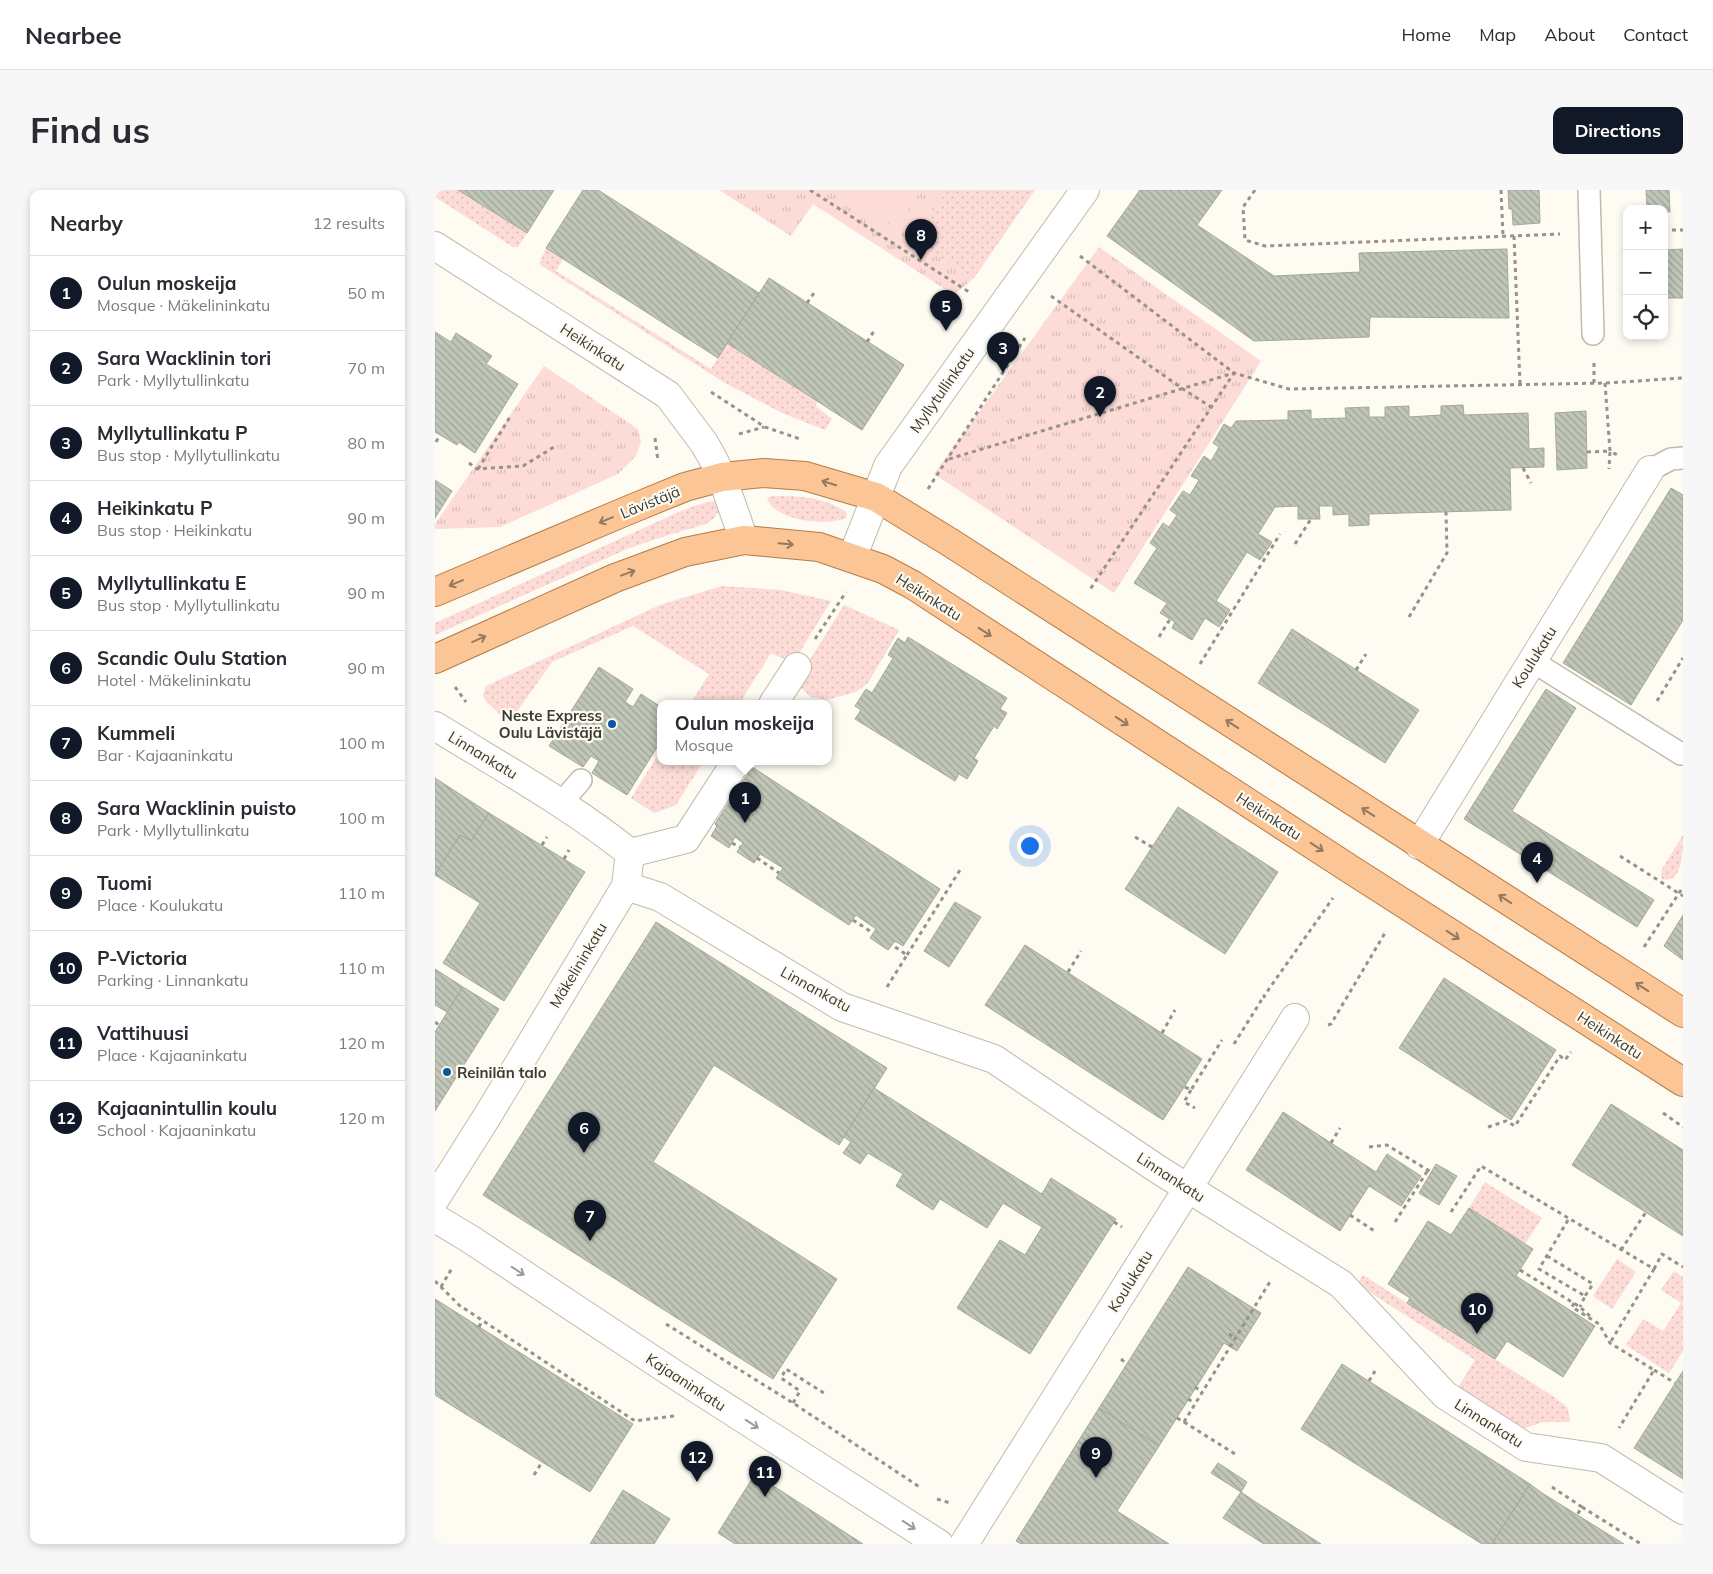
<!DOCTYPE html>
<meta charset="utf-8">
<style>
body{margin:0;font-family:Mulish,sans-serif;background:#f7f7f7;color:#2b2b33}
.controls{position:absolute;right:15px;top:15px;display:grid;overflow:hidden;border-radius:10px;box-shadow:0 2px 8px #0003}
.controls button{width:45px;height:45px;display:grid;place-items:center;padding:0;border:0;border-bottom:1px solid #e1e1e2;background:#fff;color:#2b2b33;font:25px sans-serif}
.you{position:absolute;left:594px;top:655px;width:18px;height:18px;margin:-12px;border:4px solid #fff;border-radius:50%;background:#1a73e8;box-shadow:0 0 0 8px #1a73e833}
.badge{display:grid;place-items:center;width:32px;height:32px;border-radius:50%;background:#111827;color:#fff;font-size:16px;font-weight:700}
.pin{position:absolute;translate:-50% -41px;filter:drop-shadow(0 1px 2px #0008)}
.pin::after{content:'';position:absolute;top:26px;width:18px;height:15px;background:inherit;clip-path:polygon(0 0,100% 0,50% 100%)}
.popup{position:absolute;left:222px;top:510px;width:175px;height:65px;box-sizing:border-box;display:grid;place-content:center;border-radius:10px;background:#fff;filter:drop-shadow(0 1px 4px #0005);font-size:16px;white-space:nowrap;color:#7c7c81}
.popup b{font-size:19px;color:#2b2b33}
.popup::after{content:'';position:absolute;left:50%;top:100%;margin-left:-10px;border:10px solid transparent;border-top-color:#fff}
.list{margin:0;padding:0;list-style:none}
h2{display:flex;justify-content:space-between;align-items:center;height:65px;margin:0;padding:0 20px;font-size:21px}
h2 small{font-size:16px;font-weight:400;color:#7c7c81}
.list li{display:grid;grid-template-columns:32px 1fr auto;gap:15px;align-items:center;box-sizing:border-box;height:75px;padding:0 20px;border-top:1px solid #e1e1e2}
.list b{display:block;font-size:19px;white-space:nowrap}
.list p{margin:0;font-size:16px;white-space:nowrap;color:#7c7c81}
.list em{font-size:16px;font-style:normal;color:#7c7c81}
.icon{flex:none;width:28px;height:28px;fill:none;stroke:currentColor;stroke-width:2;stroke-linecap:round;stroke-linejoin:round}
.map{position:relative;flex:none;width:1248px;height:1354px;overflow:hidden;border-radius:10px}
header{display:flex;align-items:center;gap:30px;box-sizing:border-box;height:70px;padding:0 25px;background:#fff;border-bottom:1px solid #e1e1e2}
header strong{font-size:24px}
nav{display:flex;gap:28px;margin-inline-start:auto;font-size:18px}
.intro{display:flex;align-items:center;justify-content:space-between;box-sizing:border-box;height:120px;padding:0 30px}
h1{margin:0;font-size:35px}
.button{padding:12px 22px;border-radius:10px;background:#111827;color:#fff;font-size:18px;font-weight:700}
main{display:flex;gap:30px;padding:0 30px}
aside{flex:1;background:#fff;border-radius:10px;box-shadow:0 2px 8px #0003}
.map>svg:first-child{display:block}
.grass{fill:url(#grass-dots)}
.park{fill:url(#park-tufts)}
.garden{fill:#fddbd6}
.building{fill:url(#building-back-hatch);stroke:#a3a99a}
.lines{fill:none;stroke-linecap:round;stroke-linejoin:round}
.lane-casing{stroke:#c0bbab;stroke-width:24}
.street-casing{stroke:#c0bbab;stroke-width:30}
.primary-casing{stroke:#b67b46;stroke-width:30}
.path{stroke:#95938b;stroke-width:3;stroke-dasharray:4 4;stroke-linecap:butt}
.lane{stroke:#fff;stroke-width:21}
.street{stroke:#fff;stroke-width:28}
.primary{stroke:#fbc596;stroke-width:28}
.oneway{stroke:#927960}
.oneway2{stroke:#9e9c9a}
.poi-dot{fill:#0e54a3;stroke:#fefbf2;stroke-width:2}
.labels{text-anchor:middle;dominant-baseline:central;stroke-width:4.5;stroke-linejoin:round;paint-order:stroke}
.street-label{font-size:15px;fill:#3c3a34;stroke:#fefbf2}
.poi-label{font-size:15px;font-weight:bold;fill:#3c3a34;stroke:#fefbf2;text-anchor:end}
</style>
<header>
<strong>Nearbee</strong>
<nav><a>Home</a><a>Map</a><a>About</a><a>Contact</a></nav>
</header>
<div class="intro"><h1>Find us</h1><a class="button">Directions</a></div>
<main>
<aside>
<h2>Nearby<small>12 results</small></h2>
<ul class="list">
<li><span class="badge">1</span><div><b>Oulun moskeija</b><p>Mosque · Mäkelininkatu</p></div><em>50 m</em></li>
<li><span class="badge">2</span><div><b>Sara Wacklinin tori</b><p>Park · Myllytullinkatu</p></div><em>70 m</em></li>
<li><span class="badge">3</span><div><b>Myllytullinkatu P</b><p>Bus stop · Myllytullinkatu</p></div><em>80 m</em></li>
<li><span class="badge">4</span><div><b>Heikinkatu P</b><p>Bus stop · Heikinkatu</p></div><em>90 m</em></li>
<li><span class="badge">5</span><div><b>Myllytullinkatu E</b><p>Bus stop · Myllytullinkatu</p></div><em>90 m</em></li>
<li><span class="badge">6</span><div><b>Scandic Oulu Station</b><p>Hotel · Mäkelininkatu</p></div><em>90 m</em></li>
<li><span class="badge">7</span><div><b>Kummeli</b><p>Bar · Kajaaninkatu</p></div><em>100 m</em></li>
<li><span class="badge">8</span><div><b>Sara Wacklinin puisto</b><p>Park · Myllytullinkatu</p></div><em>100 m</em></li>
<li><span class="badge">9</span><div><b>Tuomi</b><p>Place · Koulukatu</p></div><em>110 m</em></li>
<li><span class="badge">10</span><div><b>P-Victoria</b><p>Parking · Linnankatu</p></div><em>110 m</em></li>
<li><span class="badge">11</span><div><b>Vattihuusi</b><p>Place · Kajaaninkatu</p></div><em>120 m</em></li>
<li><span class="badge">12</span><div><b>Kajaanintullin koulu</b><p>School · Kajaaninkatu</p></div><em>120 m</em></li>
</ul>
</aside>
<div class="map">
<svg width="1248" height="1354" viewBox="0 0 1248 1354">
<defs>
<pattern id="grass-dots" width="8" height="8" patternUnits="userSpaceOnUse" patternTransform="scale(1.25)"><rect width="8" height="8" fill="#fddbd6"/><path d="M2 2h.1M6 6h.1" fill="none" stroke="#dabdb8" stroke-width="1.8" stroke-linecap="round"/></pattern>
<pattern id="park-tufts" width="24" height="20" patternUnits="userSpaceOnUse" patternTransform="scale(1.25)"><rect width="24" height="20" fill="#fddbd6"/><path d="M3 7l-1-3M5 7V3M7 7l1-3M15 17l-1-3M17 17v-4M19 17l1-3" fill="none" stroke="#dabdb8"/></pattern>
<pattern id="building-back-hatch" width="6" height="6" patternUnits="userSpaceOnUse" patternTransform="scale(1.25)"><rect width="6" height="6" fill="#c1c7b8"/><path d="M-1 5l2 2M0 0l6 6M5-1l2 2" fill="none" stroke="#9ea396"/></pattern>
</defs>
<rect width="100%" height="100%" fill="#fefbf2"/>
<g class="grass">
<path d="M0 0H23L92 43 83 57H78L0 7Z"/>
<path d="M511 0H600L539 88 479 52Z"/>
<path d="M111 58 128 69 121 81 276 179 292 153 382 211 381 216 397 229 390 240 347 223 290 193 104 74Z"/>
<path d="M338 306C363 306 390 307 411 322L412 328C391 336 343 332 332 309L334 307Z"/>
<path d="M287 309 284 321 279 328 271 334 227 347 192 359 0 445V433L244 322 265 314Z"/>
<path d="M287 396 346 400 396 411 358 473 336 463 304 514H255L274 484 198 436 117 472 74 533 50 510 48 505 51 496 225 415Z"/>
<path d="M409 415 464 440 433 493 421 502 391 510 376 507 366 498V484Z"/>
<path d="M226 560V572H268L241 615 219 623 196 608Z"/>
<path d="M1248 645C1248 659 1248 695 1227 689L1226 685 1227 679Z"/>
<path d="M1050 992 1107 1028 1090 1054 1034 1018Z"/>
<path d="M1182 1069 1201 1082 1177 1119 1158 1106Z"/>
<path d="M1239 1081 1248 1087V1161L1234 1183 1191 1155 1208 1129 1228 1141 1246 1113 1226 1100Z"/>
<path d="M928 1085 1119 1207 1133 1218 1135 1232H1108L1085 1240 1022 1199 1040 1170 922 1094Z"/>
</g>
<g class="park">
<path d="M284 0H511L479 52 539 88 519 105 378 14 356 46Z"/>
<path d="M664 57 826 171 679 403 499 284Z"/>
<path d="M109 176 203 239 206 252 201 266 183 284 65 337 0 339V334Z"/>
</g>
<path class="garden" d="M400 0H486L462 38Z"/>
<g class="building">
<path d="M23 0H119L92 43Z"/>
<path d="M148 0H163L324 103 283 168 111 58Z"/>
<path d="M705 0H787L762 35 839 86 925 82 924 63 1072 59 1074 128 935 127 934 147 819 151 672 46Z"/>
<path d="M1073 0H1104L1105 33 1078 35 1077 19H1074Z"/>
<path d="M1211 0H1234L1235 22H1229V19H1212Z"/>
<path d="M1248 59V108H1229V60Z"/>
<path d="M334 88 469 175 427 240 292 153Z"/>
<path d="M0 142 16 152 21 143 57 166 51 174 83 194 40 263 24 252 22 255 0 242Z"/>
<path d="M1028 215 1029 225 1093 223 1094 259 1109 258V277L1075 278 1076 320 934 324V335L914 336V324L898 325V316H884L885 329H863V316L840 317 823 344 837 352 825 370 812 362 781 411 795 420 784 437 770 428 757 450 737 438 740 432 725 423 732 413 699 393 722 358 715 353 728 333 734 337 742 325 735 320 748 301 755 305 764 290 756 286 769 266 776 271 784 257 778 253 789 234 796 238 801 231 853 230V221L876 220V229L911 228 910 218 934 217V227H950V217L974 216V227L1006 225V216Z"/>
<path d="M1151 221 1152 278 1122 280 1120 223Z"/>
<path d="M0 290 17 301 0 328Z"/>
<path d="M1236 298 1248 305V430L1196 515 1128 473Z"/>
<path d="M857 439 984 520 950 573 823 493Z"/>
<path d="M473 447 572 508 565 519 572 523 562 539 559 536 539 568 543 571 532 589 524 584 520 591 420 529 426 520 420 516 431 499 437 503 458 468 453 465 463 448 470 453Z"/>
<path d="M164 477 198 499 190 512 198 517 206 504 226 517V551L192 605 157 583 164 571 156 566 148 577 114 556Z"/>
<path d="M1111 499 1141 518 1077 621 1219 710 1202 737 1029 629Z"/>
<path d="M317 577 505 699 468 756 460 751 453 760 435 748 441 739 421 725 414 735 341 688 348 678 325 664 319 673 302 662 308 653 300 647 294 658 276 646 282 636 280 634Z"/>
<path d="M0 588 54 623 36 651 25 645 0 685Z"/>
<path d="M743 617 843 682 790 764 690 699Z"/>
<path d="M54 623 150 682 69 811 8 773 45 713 0 685 25 645 36 651Z"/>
<path d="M520 712 546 727 514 777 489 761Z"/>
<path d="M1248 725V770L1229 756Z"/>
<path d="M221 732 452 878 404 955 279 875 218 972 402 1089 338 1189 48 1005Z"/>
<path d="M590 755 767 869 728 930 550 815Z"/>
<path d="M0 779 28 797 12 822 0 815Z"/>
<path d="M1009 788 1121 860 1076 930 964 858Z"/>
<path d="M28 797 64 819 0 921V842Z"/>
<path d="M439 898 607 1004 616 988 681 1029 595 1164 522 1118 565 1050 590 1065 607 1037 568 1013 552 1038 505 1009 498 1020 461 996 468 984 433 963 425 974 408 963 416 952 409 947Z"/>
<path d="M1176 914 1248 960V1046L1137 975Z"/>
<path d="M848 922 941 982 952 964 986 986 966 1016 934 996 905 1041 811 980Z"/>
<path d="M1001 974 1022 986 1004 1015 984 1003Z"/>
<path d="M1034 1018 1098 1059 1081 1086 1160 1136 1128 1187 1072 1151 1060 1169 972 1113 975 1108 953 1094 993 1031 1016 1045Z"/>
<path d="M753 1077 826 1123 802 1161 789 1153 724 1256 664 1218Z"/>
<path d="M0 1109 198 1234 155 1302 0 1205Z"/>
<path d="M907 1174 1095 1294 1057 1354H1047L866 1239Z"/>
<path d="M1248 1181V1289L1199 1258Z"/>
<path d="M664 1218 724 1256 682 1321 734 1354H586L581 1351Z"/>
<path d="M783 1273 812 1292 806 1302 776 1283Z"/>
<path d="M320 1284 428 1354H300L283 1343Z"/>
<path d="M1095 1294 1107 1303 1189 1354H1057Z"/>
<path d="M188 1300 235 1329 219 1354H155Z"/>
<path d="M806 1302 819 1311 886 1354H829L788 1328Z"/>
</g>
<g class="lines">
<defs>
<g id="lane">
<path d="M1154 0 1158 144"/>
<path d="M1215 280 1236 269 1248 268"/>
<path d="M1097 471 1246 564"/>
<path d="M126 613 146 590"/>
</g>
<g id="street">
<path d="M0 56 233 205 269 253 277 267 287 287 309 350"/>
<path d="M417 368 453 276 650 0"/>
<path d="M338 514 362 477"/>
<path d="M0 536C66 577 134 614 195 663"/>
<path d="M984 655 1215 280"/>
<path d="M195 663 251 649 301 572"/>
<path d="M191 696 225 707 407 817 559 869 724 980 906 1094 1010 1205 1091 1257 1166 1268 1248 1320"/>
<path d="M0 1009 53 925 191 696 195 663"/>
<path d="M0 1028 35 1049 242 1186 504 1354"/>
<path d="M529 1354 860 828"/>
</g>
<g id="primary">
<path d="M0 402 189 322 250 297 287 287 329 283 370 286 441 307 516 353 1248 823"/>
<path d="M0 469 180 388 250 362 309 350 384 357 448 379 478 395 915 679 1248 892"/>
</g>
</defs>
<use href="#lane" class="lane-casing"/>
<use href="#street" class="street-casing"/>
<use href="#primary" class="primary-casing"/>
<g class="path">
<path d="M375 0 534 102"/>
<path d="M820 0 808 17 810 50 830 56 1125 44"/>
<path d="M1066 0 1068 46"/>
<path d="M1229 40H1248"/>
<path d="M1079 46 1085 194"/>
<path d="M645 66 799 183 654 401"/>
<path d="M616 106 748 199 776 217"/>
<path d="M372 113 379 103"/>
<path d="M432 152 439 141"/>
<path d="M1159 173V193"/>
<path d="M1170 193 1175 261 1184 266"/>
<path d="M276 202 330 237 365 249"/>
<path d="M304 244 329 237"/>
<path d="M220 248 223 271"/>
<path d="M1 252 5 245"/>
<path d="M1152 262 1175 261 1174 279"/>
<path d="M514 269 799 183 854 199 1170 193 1248 188"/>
<path d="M34 273 42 279 88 276 119 257"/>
<path d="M1088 278 1096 293"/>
<path d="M43 279 75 227"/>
<path d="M493 299 590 148"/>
<path d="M860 354 876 329"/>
<path d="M974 427 1012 363 1011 322"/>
<path d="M724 447 735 429"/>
<path d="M380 449 411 402"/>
<path d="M765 474 845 344"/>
<path d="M921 480 931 464"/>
<path d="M20 497 31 512"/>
<path d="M1222 511 1248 468"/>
<path d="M700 647 717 657"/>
<path d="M297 653 305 657"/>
<path d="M107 655 112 647"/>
<path d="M1185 666 1248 706"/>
<path d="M322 668 344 683"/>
<path d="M129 669 134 660"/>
<path d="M418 730 438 743"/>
<path d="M1209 757 1248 697"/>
<path d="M472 765 525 680"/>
<path d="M633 782 646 761"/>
<path d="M452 797 472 765 457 755"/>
<path d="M830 808 829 806 898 708"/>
<path d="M0 832 4 835"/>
<path d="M893 835 896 834 950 743"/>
<path d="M727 843 740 820"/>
<path d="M799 854 829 806"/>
<path d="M750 897 756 900 787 850"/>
<path d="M756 900 749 912 760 918"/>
<path d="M1228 923 1248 937"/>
<path d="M1053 937 1071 931 1080 936 1125 866 1130 870 1136 862"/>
<path d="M896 953 905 938"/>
<path d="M934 957 952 955 996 982"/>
<path d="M1016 1022 1046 976 1219 1079 1175 1153"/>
<path d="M915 1025 941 1042"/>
<path d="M1133 1030 1104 1079 1150 1106 1145 1117"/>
<path d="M679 1032 687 1037"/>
<path d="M960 1032 993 980"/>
<path d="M1186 1060 1211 1022"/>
<path d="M1112 1066 1158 1094 1150 1106"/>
<path d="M1219 1079 1227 1064 1248 1077"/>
<path d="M1085 1080 1145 1117 1157 1128"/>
<path d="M0 1091 24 1115 200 1231 239 1226"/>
<path d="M6 1097 17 1078"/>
<path d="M1139 1113 1137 1117 1164 1134 1175 1153 1219 1180 1184 1238"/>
<path d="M231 1134 358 1213 486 1298"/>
<path d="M44 1137 47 1131"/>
<path d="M794 1144 800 1148"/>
<path d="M686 1169 692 1174"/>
<path d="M1219 1180 1240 1193"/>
<path d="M934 1191 940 1181"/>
<path d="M760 1197 767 1202"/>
<path d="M753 1209 760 1213"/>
<path d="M358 1213 365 1201 346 1188 351 1179 392 1205"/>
<path d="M742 1228 749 1232 836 1090"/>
<path d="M749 1232 800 1264"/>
<path d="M99 1285 107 1272"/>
<path d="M1117 1297 1147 1317 1142 1325"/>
<path d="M502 1309 515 1313"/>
<path d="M1147 1317 1206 1354"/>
</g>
<use href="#lane" class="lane"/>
<use href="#street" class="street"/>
<use href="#primary" class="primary"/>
</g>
<defs><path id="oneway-shaft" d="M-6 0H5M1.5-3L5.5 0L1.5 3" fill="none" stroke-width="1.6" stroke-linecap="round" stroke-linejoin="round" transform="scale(1.25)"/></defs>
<g class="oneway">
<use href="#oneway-shaft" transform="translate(394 293) rotate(-163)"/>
<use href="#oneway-shaft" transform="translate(171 330) rotate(157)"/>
<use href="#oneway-shaft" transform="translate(351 354) rotate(5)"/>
<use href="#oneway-shaft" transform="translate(193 383) rotate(-20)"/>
<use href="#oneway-shaft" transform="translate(21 393) rotate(157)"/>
<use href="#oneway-shaft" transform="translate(550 442) rotate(33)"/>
<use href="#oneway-shaft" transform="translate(44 449) rotate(-24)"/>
<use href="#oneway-shaft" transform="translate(687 531) rotate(33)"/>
<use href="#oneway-shaft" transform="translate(797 534) rotate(-147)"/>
<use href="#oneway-shaft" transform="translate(933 622) rotate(-147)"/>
<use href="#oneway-shaft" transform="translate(882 657) rotate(33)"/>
<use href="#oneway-shaft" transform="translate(1070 709) rotate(-147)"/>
<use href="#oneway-shaft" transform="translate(1018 745) rotate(33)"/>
<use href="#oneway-shaft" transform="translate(1207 797) rotate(-147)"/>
</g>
<g class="oneway2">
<use href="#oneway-shaft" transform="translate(83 1081) rotate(33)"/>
<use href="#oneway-shaft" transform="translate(317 1234) rotate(33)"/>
<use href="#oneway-shaft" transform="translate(474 1335) rotate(33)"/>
</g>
<g class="poi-dot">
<circle cx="177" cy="534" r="5"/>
<circle cx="12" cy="882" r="5"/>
</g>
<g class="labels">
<g class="street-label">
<text transform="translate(158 157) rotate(33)">Heikinkatu</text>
<text transform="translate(507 200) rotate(-55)">Myllytullinkatu</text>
<text transform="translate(215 312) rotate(-22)">Lävistäjä</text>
<text transform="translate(494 407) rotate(32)">Heikinkatu</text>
<text transform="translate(1099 467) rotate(-58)">Koulukatu</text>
<text transform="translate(48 565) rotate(31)">Linnankatu</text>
<text transform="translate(834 626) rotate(33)">Heikinkatu</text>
<text transform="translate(143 775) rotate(-59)">Mäkelininkatu</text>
<text transform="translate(381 799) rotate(29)">Linnankatu</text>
<text transform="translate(1175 845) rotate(33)">Heikinkatu</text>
<text transform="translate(736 987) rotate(33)">Linnankatu</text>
<text transform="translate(695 1091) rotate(-58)">Koulukatu</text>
<text transform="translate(251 1192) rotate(33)">Kajaaninkatu</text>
<text transform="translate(1054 1233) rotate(32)">Linnankatu</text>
</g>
<g class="poi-label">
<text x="167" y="525">Neste Express<tspan x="167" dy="17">Oulu Lävistäjä</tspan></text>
<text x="22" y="882" text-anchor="start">Reinilän talo</text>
</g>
</g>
</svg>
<div class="controls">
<button>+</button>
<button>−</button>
<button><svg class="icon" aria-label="locate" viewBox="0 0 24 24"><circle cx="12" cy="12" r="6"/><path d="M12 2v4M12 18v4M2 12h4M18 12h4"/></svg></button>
</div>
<div class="you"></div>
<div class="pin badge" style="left:310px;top:633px">1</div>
<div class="popup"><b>Oulun moskeija</b>Mosque</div>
<div class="pin badge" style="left:665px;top:227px">2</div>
<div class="pin badge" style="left:568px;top:183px">3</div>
<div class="pin badge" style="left:1102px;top:693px">4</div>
<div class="pin badge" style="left:511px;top:141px">5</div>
<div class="pin badge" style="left:149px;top:963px">6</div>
<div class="pin badge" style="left:155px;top:1051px">7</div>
<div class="pin badge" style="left:486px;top:70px">8</div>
<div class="pin badge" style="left:661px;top:1288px">9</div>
<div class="pin badge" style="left:1042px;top:1144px">10</div>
<div class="pin badge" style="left:330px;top:1307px">11</div>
<div class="pin badge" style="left:262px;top:1292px">12</div>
</div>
</main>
